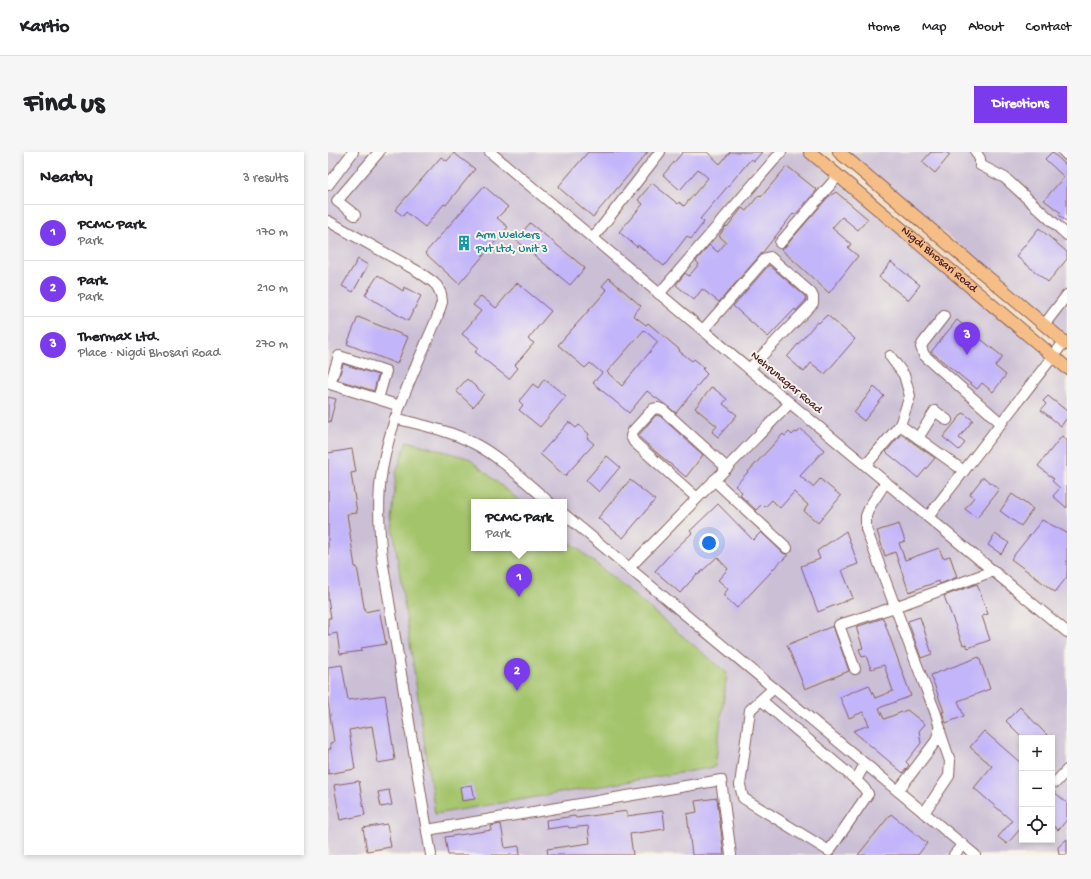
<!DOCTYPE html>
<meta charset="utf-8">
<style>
body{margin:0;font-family:"Gochi Hand",sans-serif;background:#f6f6f6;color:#202124}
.controls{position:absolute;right:12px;bottom:12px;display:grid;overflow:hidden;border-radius:0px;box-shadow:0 2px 6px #0003}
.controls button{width:36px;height:36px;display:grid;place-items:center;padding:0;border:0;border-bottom:1px solid #e0e0e0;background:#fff;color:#202124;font:20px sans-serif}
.you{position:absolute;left:381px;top:391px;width:14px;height:14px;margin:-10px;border:3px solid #fff;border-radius:50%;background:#1a73e8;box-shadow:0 0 0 6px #1a73e833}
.badge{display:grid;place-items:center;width:26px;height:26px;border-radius:50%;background:#7c3aed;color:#fff;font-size:13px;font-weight:700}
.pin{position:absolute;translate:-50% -33px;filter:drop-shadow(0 1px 2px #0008)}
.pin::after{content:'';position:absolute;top:21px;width:14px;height:12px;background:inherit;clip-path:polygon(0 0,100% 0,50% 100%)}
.popup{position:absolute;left:143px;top:347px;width:96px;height:52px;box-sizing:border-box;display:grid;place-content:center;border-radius:0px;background:#fff;filter:drop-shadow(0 1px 3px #0005);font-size:13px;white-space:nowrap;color:#757577}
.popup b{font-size:15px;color:#202124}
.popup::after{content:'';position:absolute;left:50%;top:100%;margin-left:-8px;border:8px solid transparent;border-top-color:#fff}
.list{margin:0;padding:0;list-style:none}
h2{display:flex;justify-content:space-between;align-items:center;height:52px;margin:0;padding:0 16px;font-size:17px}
h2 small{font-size:13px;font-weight:400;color:#757577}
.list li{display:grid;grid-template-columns:26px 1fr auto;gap:12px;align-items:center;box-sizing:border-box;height:56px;padding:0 16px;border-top:1px solid #e0e0e0}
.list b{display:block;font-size:15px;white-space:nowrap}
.list p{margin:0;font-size:13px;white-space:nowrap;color:#757577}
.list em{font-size:13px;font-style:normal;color:#757577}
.icon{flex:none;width:22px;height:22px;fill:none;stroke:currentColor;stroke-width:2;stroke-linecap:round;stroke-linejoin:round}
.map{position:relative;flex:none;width:739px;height:703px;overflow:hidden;border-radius:0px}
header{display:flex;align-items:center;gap:24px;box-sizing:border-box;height:56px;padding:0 20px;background:#fff;border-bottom:1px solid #e0e0e0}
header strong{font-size:19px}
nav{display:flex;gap:22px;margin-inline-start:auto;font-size:14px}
.intro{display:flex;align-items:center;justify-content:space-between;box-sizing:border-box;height:96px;padding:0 24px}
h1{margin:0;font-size:28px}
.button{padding:10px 18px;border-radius:0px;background:#7c3aed;color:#fff;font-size:14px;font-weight:700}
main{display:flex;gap:24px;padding:0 24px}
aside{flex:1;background:#fff;border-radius:0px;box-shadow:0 2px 6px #0003}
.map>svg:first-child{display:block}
.industrial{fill:#cbbfd5;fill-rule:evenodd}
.green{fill:#a4c46c;stroke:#77724c}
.building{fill:#c3b5fa;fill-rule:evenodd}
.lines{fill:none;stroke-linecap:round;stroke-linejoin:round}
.minor-casing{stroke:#86605d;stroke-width:12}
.major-casing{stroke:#86605d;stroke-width:14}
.minor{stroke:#fff;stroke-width:10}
.major{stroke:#f6be87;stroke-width:12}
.labels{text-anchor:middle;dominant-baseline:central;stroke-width:4;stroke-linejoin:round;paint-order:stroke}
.culture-label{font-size:12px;fill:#0d838f;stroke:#f7f3e8;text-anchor:start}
.street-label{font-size:12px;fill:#4a1f2b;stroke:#f7f3e8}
</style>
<header>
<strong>Kartio</strong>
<nav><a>Home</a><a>Map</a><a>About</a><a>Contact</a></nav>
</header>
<div class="intro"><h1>Find us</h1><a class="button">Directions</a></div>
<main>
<aside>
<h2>Nearby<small>3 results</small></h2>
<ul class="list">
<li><span class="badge">1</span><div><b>PCMC Park</b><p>Park</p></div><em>170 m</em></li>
<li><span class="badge">2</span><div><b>Park</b><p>Park</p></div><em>210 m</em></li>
<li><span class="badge">3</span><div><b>Thermax Ltd.</b><p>Place · Nigdi Bhosari Road</p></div><em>270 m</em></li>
</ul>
</aside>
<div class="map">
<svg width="739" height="703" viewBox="0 0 739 703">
<rect width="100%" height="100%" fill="#f7f3e8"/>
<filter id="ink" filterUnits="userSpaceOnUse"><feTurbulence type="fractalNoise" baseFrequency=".025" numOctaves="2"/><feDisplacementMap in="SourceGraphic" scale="8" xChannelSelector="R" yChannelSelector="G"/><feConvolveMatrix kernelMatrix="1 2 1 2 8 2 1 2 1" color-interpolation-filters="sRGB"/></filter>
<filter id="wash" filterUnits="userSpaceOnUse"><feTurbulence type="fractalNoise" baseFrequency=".012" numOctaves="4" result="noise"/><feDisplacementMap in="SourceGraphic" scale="16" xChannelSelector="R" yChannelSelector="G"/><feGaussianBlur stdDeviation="0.9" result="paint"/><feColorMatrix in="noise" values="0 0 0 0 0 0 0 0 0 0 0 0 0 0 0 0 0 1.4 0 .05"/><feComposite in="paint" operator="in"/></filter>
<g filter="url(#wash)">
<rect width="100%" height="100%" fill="#f4d9bb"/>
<g class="industrial">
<path d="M0 0H478L739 219V703H0ZM146 350H236V396H146ZM694 586H724V688H694Z"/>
<path d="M519 0H739V183L558 32Z"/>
</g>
<path class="green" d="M79 289 140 306 193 350H146V396H236V385L399 521 387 615 107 662 64 369 68 321Z"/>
<g id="blocks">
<g class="building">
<path d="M260 0H320L265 65 230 35Z"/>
<path d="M355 0H379L392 12 402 0H434L426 9 423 7 372 67 376 70 363 87 359 84 336 114 310 93 309 95 291 80 315 52 310 48 324 31 350 52 351 50 356 54 380 26 370 17 352 38 335 23Z"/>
<path d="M603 0H618L622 3 607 21 594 10Z"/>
<path d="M724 0 739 14V70L731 63 733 61 716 48 736 25 717 7Z"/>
<path d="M126 1 147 17 118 53 116 52 97 75 78 60 75 64 67 58 113 5 119 9Z"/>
<path d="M459 14 489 38 467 63 465 62 435 100 391 150 374 137 366 148 348 133 357 121 361 124 371 112 368 109 381 93 390 100 398 90 391 84 398 74 399 75 414 56 418 59 431 43 433 45Z"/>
<path d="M156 34 180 55 169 66 180 75 131 132 97 101Z"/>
<path d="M508 40 540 67 530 78 514 65 504 76 523 92 520 96 530 104 501 141 453 97 457 95 500 45Z"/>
<path d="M202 71 257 116 242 133 188 88Z"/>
<path d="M711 76 739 100V107L720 130 688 104Z"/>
<path d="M30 107 40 113 25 140 14 134Z"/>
<path d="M563 110 592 133 580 148 551 125Z"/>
<path d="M441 113 477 144 478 148 468 159 467 157 440 185 405 154Z"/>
<path d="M50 123 75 139 76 135 93 144 80 169 37 143Z"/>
<path d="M281 126 313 154 305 163 318 173 320 171 352 198 351 199 364 209 366 207 376 215 374 217 379 222 348 261 319 239 301 261 265 231 274 221 262 211 257 216 230 193 279 138 274 134ZM316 178 330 190 294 234 279 220Z"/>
<path d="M189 131 223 159 200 187 206 191 187 213 190 216 181 227 147 200 151 196 134 182 153 159 145 153 153 144 168 156Z"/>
<path d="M499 163 527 187 497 222 483 211 476 220 459 205 489 170 491 171Z"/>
<path d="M30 165 80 185 69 212 19 192Z"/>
<path d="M629 168 675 205 667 214 678 223 665 240 654 231 649 237 603 200Z"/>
<path d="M15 212 50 223 46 239 10 228Z"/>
<path d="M139 227 156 242 145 255 128 239Z"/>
<path d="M216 227 238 244 212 275 191 258 195 253 191 249 205 232 210 236Z"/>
<path d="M384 235 399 247 395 252 409 263 390 285 384 280 389 274 367 256Z"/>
<path d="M546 235 556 244 536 269 526 261Z"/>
<path d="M720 244 739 259V266L733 274 713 258 718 252 715 249Z"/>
<path d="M0 245 8 247 2 270H0Z"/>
<path d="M635 261 645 268 631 286 637 291 631 298 615 285Z"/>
<path d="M328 263 332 264 375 303 358 325 329 301 310 284Z"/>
<path d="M241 270 248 276 251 273 261 282 259 286 266 292 237 324 212 302Z"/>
<path d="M473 277 496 298 472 324 485 335 492 327 513 344 490 371 476 359 480 353 466 340 452 356 444 348 437 355 434 352 428 358 412 343 414 340 407 334 455 282 457 284 461 280 464 283 467 280 469 281Z"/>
<path d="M573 282 607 306 590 326 558 300Z"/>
<path d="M734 284 739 288V356L725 344 732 336 724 329 726 327 710 314Z"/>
<path d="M24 297 28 320 23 321 29 361 19 362 27 415H29L37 460 51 457 58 492 33 496 34 499 12 502 9 481 0 483V466H3L0 447V301Z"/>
<path d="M279 304 292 315 271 340 258 328Z"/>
<path d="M655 325 671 337 649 366 637 357 646 345 642 342Z"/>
<path d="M302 328 327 348 295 386 270 366Z"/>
<path d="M684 342 705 357 693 374 672 359Z"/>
<path d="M390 352 425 388 433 380 455 401 460 403 443 419H444L409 456 395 443 400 437 390 428 400 417 389 405 370 423 369 422 352 441 327 419 346 398 364 381 362 379Z"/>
<path d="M714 368 739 381V425L727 440 683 407Z"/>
<path d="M571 372 577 389 571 391 577 408 611 396 615 406 622 404 629 425 612 432 611 429 581 440 567 400 557 404 549 379Z"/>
<path d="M518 379 530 412 514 418 525 446 490 460 473 414 492 407 489 399Z"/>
<path d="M667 382 681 391 673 402 660 393Z"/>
<path d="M649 432 660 462 654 464 662 488 640 496 638 492 635 493 616 444Z"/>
<path d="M592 465 604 502 593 506 580 469Z"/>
<path d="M555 466 583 544 551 556 556 567 579 558 597 572 591 579 593 591 578 610 581 613 575 621 525 579 541 573 535 560 521 566 512 545 541 533 547 546 565 539 556 513 543 517 538 504 534 505 531 497 535 496 528 475Z"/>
<path d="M505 474 521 519 477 537 459 493Z"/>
<path d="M651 505 662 537 630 549 636 564 618 571 614 560H616L603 523Z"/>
<path d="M14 513 20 548 57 543 67 608 50 611 44 574 21 578 27 617 0 622V597H3L2 591 6 590 0 550V515Z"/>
<path d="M692 555 714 578 722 586H695L678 569Z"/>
<path d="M656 579 694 612V675L679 692 670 685 684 669 646 636 664 614 642 595Z"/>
<path d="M31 629 37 663 12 668 6 633Z"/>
<path d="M144 633 147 647 134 649 132 635Z"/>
<path d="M61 638 64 653 53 655 50 640Z"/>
<path d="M724 638 739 651V668L730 678 724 673Z"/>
<path d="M389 646 396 703H364L359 662 369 660 367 649Z"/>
<path d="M299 659V664L335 659 337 677 302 682 305 703H220L219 697 262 691 260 674 241 676 240 674 219 677 218 668 247 664 248 666Z"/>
<path d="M563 662 599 691 590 703H530Z"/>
<path d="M59 672 63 695 39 699 35 676Z"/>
<path d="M173 672 177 696 191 694 192 703H120L117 685 164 678 163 674Z"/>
<path d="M739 687V703H731L730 695Z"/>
</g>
</g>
</g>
<g filter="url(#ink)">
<use href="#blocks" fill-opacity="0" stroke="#86605d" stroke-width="1"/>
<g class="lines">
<defs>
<g id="minor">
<path d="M162 0 462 251 739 480"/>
<path d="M648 0 652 7V13L677 26 739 83"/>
<path d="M736 0 739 3"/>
<path d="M0 33 25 0"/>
<path d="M27 63 9 49 51 0"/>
<path d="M0 69 91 120 105 130 109 134 113 142 114 150 109 166C88 215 63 265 54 318 49 349 51 382 55 413L103 703"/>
<path d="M265 86 332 0"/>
<path d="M452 91 510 24"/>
<path d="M331 142 453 0"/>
<path d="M616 164 595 191 593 195 596 203 673 271"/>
<path d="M716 173 739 143"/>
<path d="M375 178 438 106 442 105 483 141 485 145V151L421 217"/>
<path d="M50 247 58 219 11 204 2 232 50 247 72 254"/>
<path d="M67 266C92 273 120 278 143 290 171 303 198 331 221 350"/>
<path d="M572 273 636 319"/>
<path d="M590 286 607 259 619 268"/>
<path d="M538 313 572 273 582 244 576 223 562 204"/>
<path d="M386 328 459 396"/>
<path d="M558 330 542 354 538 364V377L587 508 608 562 612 576 608 589 570 639"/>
<path d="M369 346 306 290 303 284 305 279 325 257 330 256 335 258 399 316"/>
<path d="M236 362 647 703"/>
<path d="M600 365 736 190"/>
<path d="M301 416 462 251"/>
<path d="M527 517 511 473 567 455 665 419"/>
<path d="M446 536 422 558 412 633 415 646 501 699 540 642 536 636 528 628 537 612"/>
<path d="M433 548 528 628"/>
<path d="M728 630 739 618"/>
<path d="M596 661 621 624 622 609 611 577"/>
<path d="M99 678 393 628 403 703"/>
<path d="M626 703 635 692"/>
</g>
<g id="major">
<path id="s1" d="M482 0 739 216"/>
<path d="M511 0 739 192"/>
</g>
</defs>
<use href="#minor" class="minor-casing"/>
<use href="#major" class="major-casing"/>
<use href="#minor" class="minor"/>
<use href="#major" class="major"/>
</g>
</g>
<defs>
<symbol id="building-bare" viewBox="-9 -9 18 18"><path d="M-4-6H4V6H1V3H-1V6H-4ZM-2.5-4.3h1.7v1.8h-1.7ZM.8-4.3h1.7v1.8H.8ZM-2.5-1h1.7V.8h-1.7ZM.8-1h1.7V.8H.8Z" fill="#0f9aa8" stroke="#f7f3e8" stroke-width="2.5" paint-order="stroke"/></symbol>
</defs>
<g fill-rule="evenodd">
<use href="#building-bare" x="125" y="80" width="22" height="22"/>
</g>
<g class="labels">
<g class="culture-label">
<text x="148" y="84">Arm Welders<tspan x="148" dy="14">Pvt Ltd, Unit 3</tspan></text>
</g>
<g class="street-label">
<text stroke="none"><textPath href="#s1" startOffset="168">Nigdi Bhosari Road</textPath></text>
<text transform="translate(458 231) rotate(40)">Nehrunagar Road</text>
</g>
</g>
</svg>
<div class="controls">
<button>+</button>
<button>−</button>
<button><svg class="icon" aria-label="locate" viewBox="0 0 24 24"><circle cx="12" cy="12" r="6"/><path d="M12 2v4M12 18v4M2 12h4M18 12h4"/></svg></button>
</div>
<div class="you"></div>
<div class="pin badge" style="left:191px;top:445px">1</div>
<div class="popup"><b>PCMC Park</b>Park</div>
<div class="pin badge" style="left:189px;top:539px">2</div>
<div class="pin badge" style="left:639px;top:203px">3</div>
</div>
</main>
